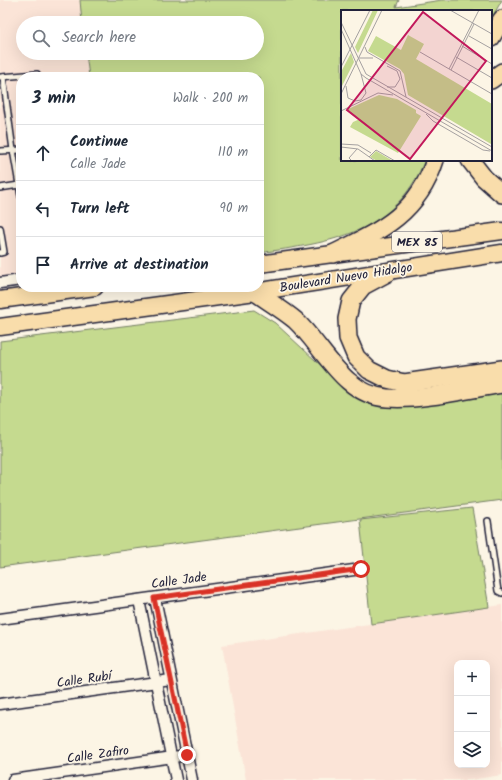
<!DOCTYPE html>
<meta charset="utf-8">
<style>
body{margin:0;font-family:Kalam,sans-serif;background:#f2f2f3;color:#1f2937}
.controls{position:absolute;right:12px;bottom:12px;display:grid;overflow:hidden;border-radius:8px;box-shadow:0 4px 16px #0002}
.controls button{width:36px;height:36px;display:grid;place-items:center;padding:0;border:0;border-bottom:1px solid #e0e1e3;background:#fff;color:#1f2937;font:20px sans-serif}
.stop{position:absolute;width:12px;height:12px;margin:-9px;border:3px solid #d93025;border-radius:50%;background:#fff}
.stop.end{background:#d93025;border-color:#fff;box-shadow:0 1px 4px #0008}
.list{margin:0;padding:0;list-style:none}
h2{display:flex;justify-content:space-between;align-items:center;height:52px;margin:0;padding:0 16px;font-size:17px}
h2 small{font-size:13px;font-weight:400;color:#747a83}
.list li{display:grid;grid-template-columns:26px 1fr auto;gap:12px;align-items:center;box-sizing:border-box;height:56px;padding:0 16px;border-top:1px solid #e0e1e3}
.list b{display:block;font-size:15px;white-space:nowrap}
.list p{margin:0;font-size:13px;white-space:nowrap;color:#747a83}
.list em{font-size:13px;font-style:normal;color:#747a83}
.icon{flex:none;width:22px;height:22px;fill:none;stroke:currentColor;stroke-width:2;stroke-linecap:round;stroke-linejoin:round}
.map{position:relative;flex:none;width:502px;height:780px;overflow:hidden}
.search{position:absolute;background:#fff;box-shadow:0 4px 16px #0002;left:16px;top:16px;width:248px;height:44px;display:flex;align-items:center;gap:10px;box-sizing:border-box;padding:0 14px;border-radius:22px;color:#747a83;font-size:15px}
.panel{position:absolute;background:#fff;box-shadow:0 4px 16px #0002;left:16px;top:72px;width:248px;height:220px;border-radius:16px}
.map>svg:first-child{display:block}
.built{fill:#fbe4d7;fill-rule:evenodd}
.green{fill:#c5da8f;stroke:#747e65}
.lines{fill:none;stroke-linecap:round;stroke-linejoin:round}
.service-casing{stroke:#22223b;stroke-width:8}
.minor-casing{stroke:#22223b;stroke-width:13}
.primary-casing{stroke:#22223b;stroke-width:19}
.trunk-casing{stroke:#22223b;stroke-width:20}
.service{stroke:#fcf5e5;stroke-width:5}
.minor{stroke:#fcf5e5;stroke-width:10}
.primary{stroke:#f9ddab;stroke-width:16}
.trunk{stroke:#f9ddab;stroke-width:17}
.route{stroke:#d93025;stroke-width:5}
.labels{text-anchor:middle;dominant-baseline:central;stroke-width:3.5;stroke-linejoin:round;paint-order:stroke}
.shield{fill:#fcf5e5;stroke:#63616e;stroke-width:1}
.shield-label{font-size:12px;font-weight:bold;fill:#22223b}
.street-label{font-size:13px;fill:#22223b;stroke:#fcf5e5}
.inset-road{fill:none;stroke:#a5a1a1;stroke-width:1}
.view{fill:#c2185b;fill-opacity:0.15;stroke:#c2185b;stroke-width:2}
.inset-edge{fill:none;stroke:#22223b;stroke-width:2}
</style>
<div class="map">
<svg width="502" height="780" viewBox="0 0 502 780">
<rect width="100%" height="100%" fill="#fcf5e5"/>
<filter id="ink" filterUnits="userSpaceOnUse"><feTurbulence type="fractalNoise" baseFrequency=".025" numOctaves="2"/><feDisplacementMap in="SourceGraphic" scale="8" xChannelSelector="R" yChannelSelector="G"/><feConvolveMatrix kernelMatrix="1 2 1 2 8 2 1 2 1" color-interpolation-filters="sRGB"/></filter>
<g filter="url(#ink)">
<g class="built">
<path d="M0 0H80L82 23H23V53H86L89 77H21V274L0 277Z"/>
<path d="M502 605V775L470 780H246L222 645ZM457 663H487V765H457Z"/>
</g>
<g class="green">
<path d="M80 0H399L396 7 442 0H502L491 19V11H342V160H425C394 235 331 242 259 253V77H89L86 53H257V23H82Z"/>
<path d="M254 310 275 323 356 398 395 407 502 391V500L0 567V341Z"/>
<path d="M472 508 489 607 371 624 360 520Z"/>
</g>
<g class="lines">
<defs>
<g id="service">
<path d="M1 77 37 74V77"/>
<path d="M3 77 13 150 21 196"/>
<path d="M0 151 21 150"/>
<path d="M0 188 19 185"/>
<path d="M0 228 4 252 0 253"/>
<path d="M488 521 498 591 502 593"/>
</g>
<g id="minor">
<path d="M0 283 21 280"/>
<path d="M155 598 192 780"/>
<path d="M139 600 176 780"/>
<path d="M0 619 361 569"/>
<path d="M0 704 171 680"/>
<path d="M13 780 187 755"/>
</g>
<g id="primary">
<path d="M259 264 502 231"/>
<path d="M0 300 95 287"/>
<path d="M0 327 255 292 502 253"/>
</g>
<g id="trunk">
<path d="M491 38 502 19"/>
<path d="M491 80 502 72"/>
<path d="M470 160 484 178 502 194"/>
<path d="M333 254C380 231 418 214 435 160"/>
<path d="M389 272 363 286 351 301 347 319 348 338 356 357 369 370 387 379 404 383 502 369"/>
<path d="M255 292C268 301 283 310 295 320 324 347 343 395 387 398 421 401 468 389 502 384"/>
</g>
</defs>
<use href="#service" class="service-casing"/>
<use href="#minor" class="minor-casing"/>
<use href="#primary" class="primary-casing"/>
<use href="#trunk" class="trunk-casing"/>
<use href="#service" class="service"/>
<use href="#minor" class="minor"/>
<use href="#primary" class="primary"/>
<use href="#trunk" class="trunk"/>
</g>
</g>
<g class="lines" filter="url(#ink)">
<path class="route" d="M187 755 154 598 361 569"/>
</g>
<g class="labels">
<rect class="shield" x="392" y="232" width="50" height="20" rx="3"/>
<g class="shield-label">
<text x="417" y="242">MEX 85</text>
</g>
<g class="street-label">
<text transform="translate(346 278) rotate(-9)">Boulevard Nuevo Hidalgo</text>
<text transform="translate(179 581) rotate(-8)">Calle Jade</text>
<text transform="translate(84 680) rotate(-8)">Calle Rubí</text>
<text transform="translate(98 755) rotate(-8)">Calle Zafiro</text>
</g>
</g>
<g transform="translate(341 10)">
<rect width="151" height="151" fill="#fcf5e5"/>
<path d="M32 0H37L17 43 14 37ZM67 25 83 34 75 49 151 94 150 134 67 85 63 64 59 59 27 41 35 26 60 40ZM10 43 13 52 0 78V62ZM38 85 56 89 75 100V103L80 106 57 143 9 117 12 112 19 109 5 100ZM35 141 52 151H36L29 147Z" fill="#c5da8f"/>
<path class="inset-road" d="M109 0 151 24M0 12 25 64 151 137M0 19 20 64 25 68 151 141M128 26 151 39M121 36 151 54M24 37 26 42 59 61 65 87M79 42 151 84M115 47 151 68M18 48H32M46 56 56 61 59 69 54 77H46M0 57 29 0M108 59 138 0M110 60 133 14M5 76 7 88 14 91 20 90 25 83 20 64M0 84 41 0M0 101 37 83 52 85M85 104 92 111 142 140 149 141M0 134 17 135 30 143M0 137 17 139 34 151M28 147 35 140 54 151M11 151 8 148 16 139"/>
<path class="view" d="M82 2 145 51 69 149 6 100Z"/>
<rect width="151" height="151" class="inset-edge"/>
</g>
</svg>
<div class="controls">
<button>+</button>
<button>−</button>
<button><svg class="icon" aria-label="layers" viewBox="0 0 24 24"><path d="M12 4l9 5-9 5-9-5zM3 14l9 5 9-5"/></svg></button>
</div>
<div class="stop" style="left:361px;top:569px"></div>
<div class="stop end" style="left:187px;top:755px"></div>
<div class="search"><svg class="icon" aria-label="search" viewBox="0 0 24 24"><circle cx="10" cy="10" r="6"/><path d="M15 15l6 6"/></svg>Search here</div>
<section class="panel">
<h2>3 min<small>Walk · 200 m</small></h2>
<ul class="list">
<li><svg class="icon" aria-label="ahead" viewBox="0 0 24 24"><path d="M12 20V5M6 11l6-6 6 6"/></svg><div><b>Continue</b><p>Calle Jade</p></div><em>110 m</em></li>
<li><svg class="icon" aria-label="left" viewBox="0 0 24 24"><path d="M17 20v-9H6M10 6l-5 5 5 5"/></svg><div><b>Turn left</b></div><em>90 m</em></li>
<li><svg class="icon" aria-label="arrive" viewBox="0 0 24 24"><path d="M6 21V4h12l-3 4 3 4H6"/></svg><div><b>Arrive at destination</b></div></li>
</ul>
</section>
</div>
